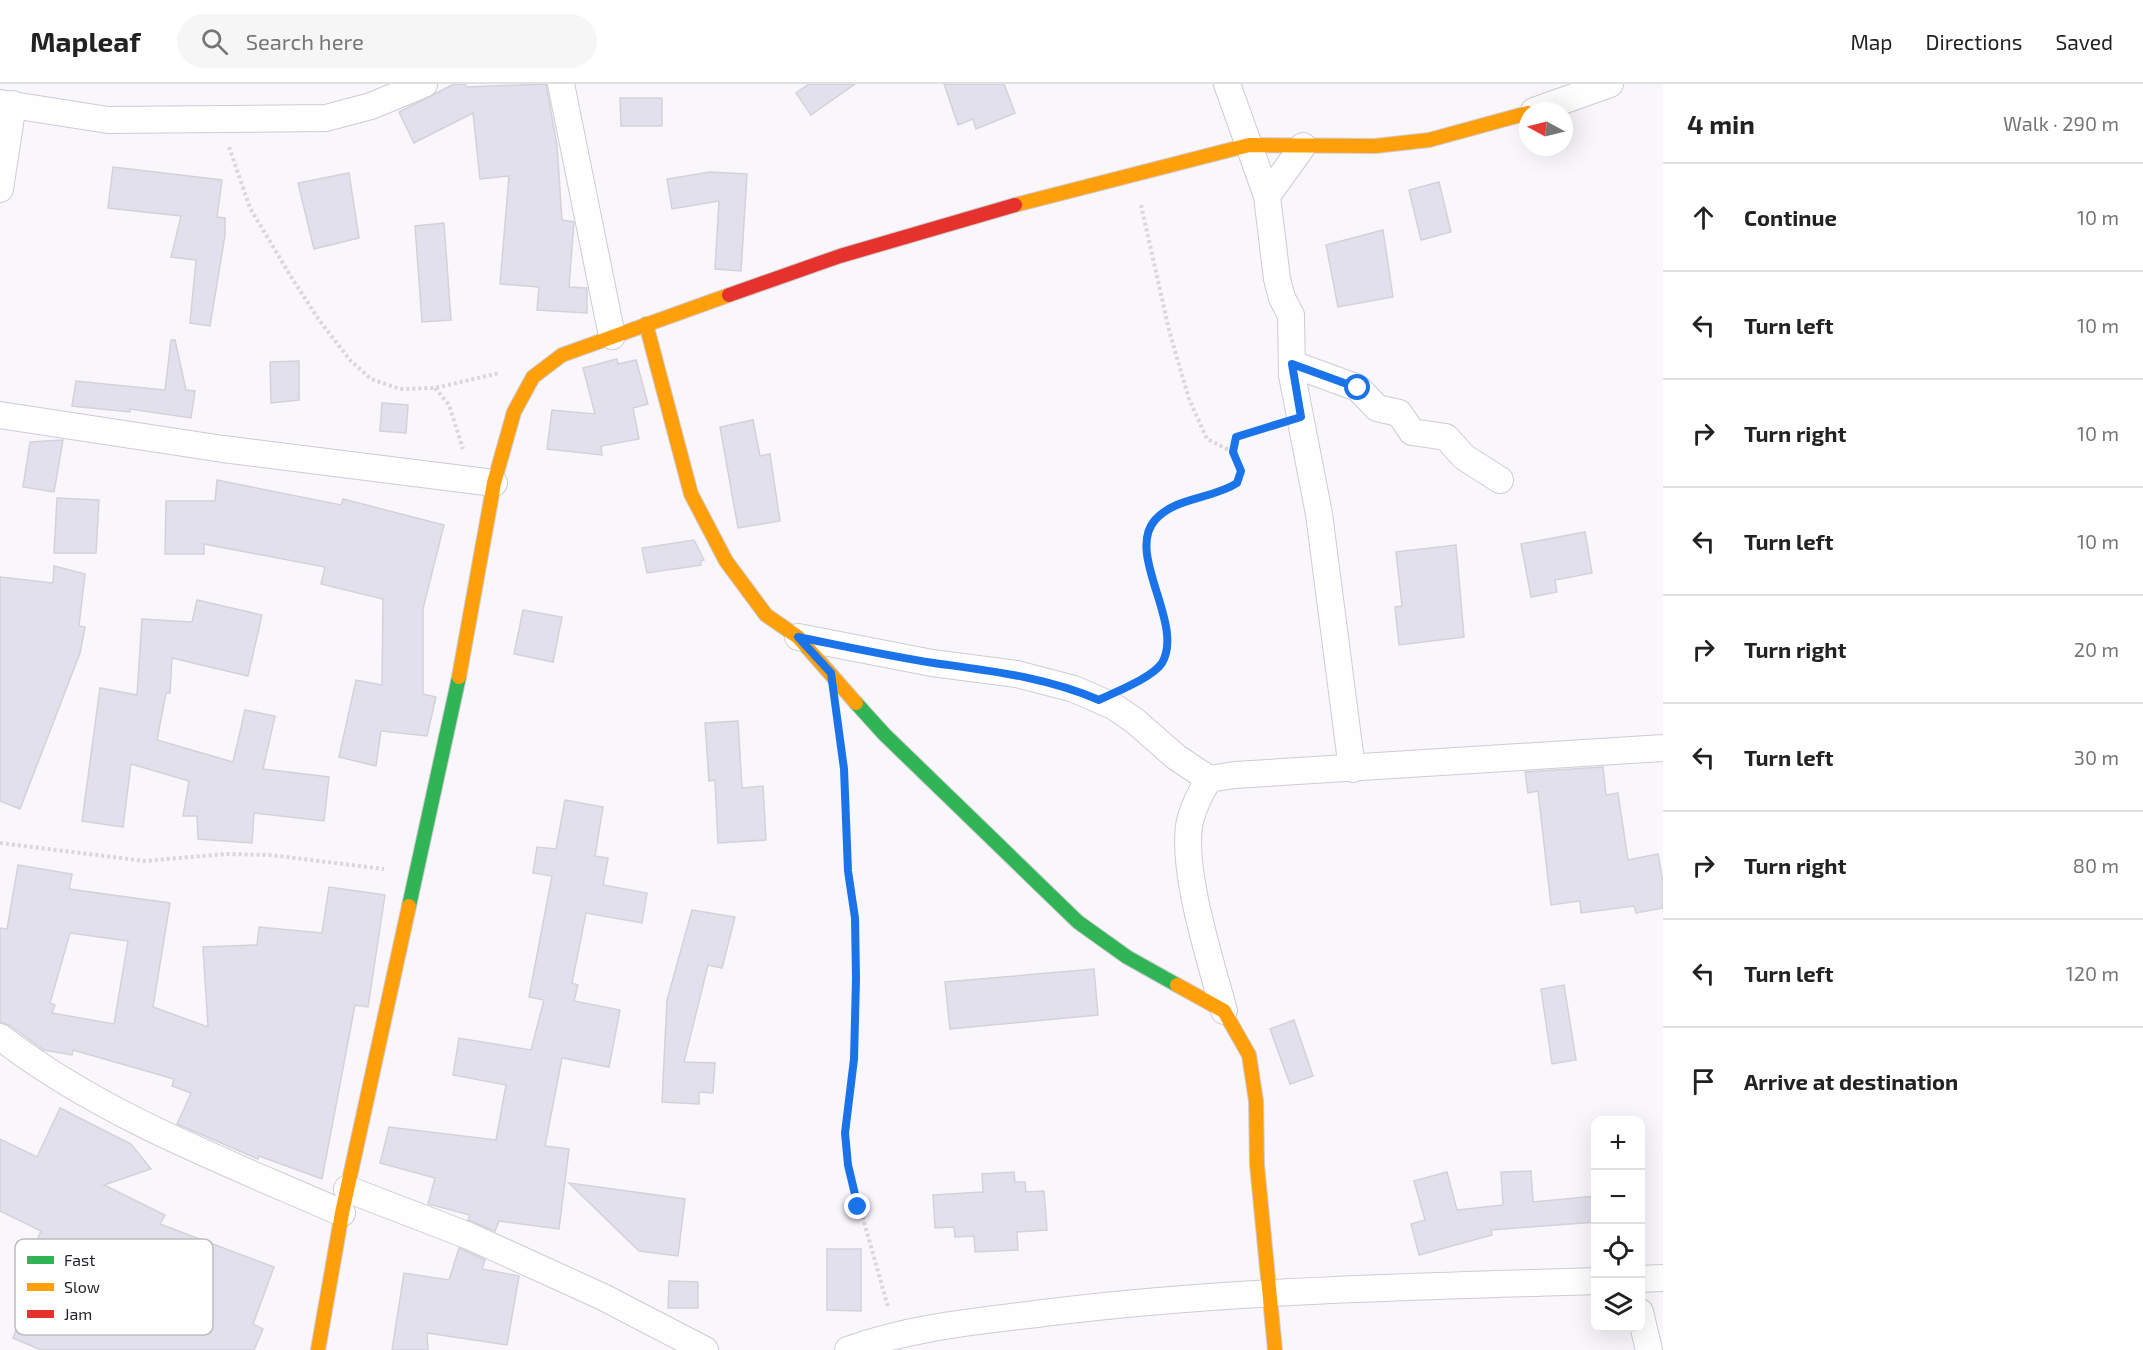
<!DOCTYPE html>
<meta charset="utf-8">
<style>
body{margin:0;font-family:"Exo 2",sans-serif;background:#f6f6f6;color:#222}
.controls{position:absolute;right:18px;bottom:18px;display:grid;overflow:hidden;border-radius:12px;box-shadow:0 6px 24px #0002}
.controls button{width:54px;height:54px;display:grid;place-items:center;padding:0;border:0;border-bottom:2px solid #e0e0e0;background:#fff;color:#222;font:30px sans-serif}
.compass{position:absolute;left:1519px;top:18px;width:54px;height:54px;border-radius:50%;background:#fff;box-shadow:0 6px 24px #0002;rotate:277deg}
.stop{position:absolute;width:18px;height:18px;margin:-14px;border:4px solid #1a73e8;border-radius:50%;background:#fff}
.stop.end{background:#1a73e8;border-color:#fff;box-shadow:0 2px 6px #0008}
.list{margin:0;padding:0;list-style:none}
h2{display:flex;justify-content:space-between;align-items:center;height:78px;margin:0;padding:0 24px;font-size:26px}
h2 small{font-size:20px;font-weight:400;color:#767676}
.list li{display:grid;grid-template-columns:39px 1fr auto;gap:18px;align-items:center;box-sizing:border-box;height:108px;padding:0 24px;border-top:2px solid #e0e0e0}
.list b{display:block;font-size:22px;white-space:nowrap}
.list em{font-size:20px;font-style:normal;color:#767676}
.icon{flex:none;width:33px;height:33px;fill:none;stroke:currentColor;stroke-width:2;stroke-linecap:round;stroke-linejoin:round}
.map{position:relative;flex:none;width:1663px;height:1266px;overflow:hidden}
header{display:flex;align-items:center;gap:36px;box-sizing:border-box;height:84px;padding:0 30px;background:#fff;border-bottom:2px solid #e0e0e0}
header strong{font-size:28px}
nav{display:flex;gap:33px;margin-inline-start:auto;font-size:21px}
.search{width:420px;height:54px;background:#f6f6f6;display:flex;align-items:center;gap:15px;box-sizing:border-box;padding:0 21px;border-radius:33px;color:#767676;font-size:22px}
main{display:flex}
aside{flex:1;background:#fff}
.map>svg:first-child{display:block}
.building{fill:#e2e0ec;stroke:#d4d2d9;stroke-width:1.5;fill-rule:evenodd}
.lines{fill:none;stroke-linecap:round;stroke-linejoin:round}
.street-casing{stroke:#cfcbd2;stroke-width:28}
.fast-casing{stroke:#cfcbd2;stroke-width:16}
.slow-casing{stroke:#cfcbd2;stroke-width:16}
.jam-casing{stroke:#cfcbd2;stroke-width:16}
.path{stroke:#d9d7da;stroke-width:4;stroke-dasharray:3 3;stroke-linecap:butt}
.street{stroke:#fefeff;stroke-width:26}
.fast{stroke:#30b455;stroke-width:14}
.slow{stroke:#ff9f0a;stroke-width:14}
.jam{stroke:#e5322d;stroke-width:14}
.route{stroke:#1a73e8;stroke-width:8}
.key{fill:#fff;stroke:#bdbcbe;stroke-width:1.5}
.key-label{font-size:16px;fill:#221e26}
</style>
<header>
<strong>Mapleaf</strong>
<div class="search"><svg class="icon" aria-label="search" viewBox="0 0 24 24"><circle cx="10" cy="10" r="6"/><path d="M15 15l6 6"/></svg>Search here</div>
<nav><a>Map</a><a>Directions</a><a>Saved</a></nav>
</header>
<main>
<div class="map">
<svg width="1663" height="1266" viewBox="0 0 1663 1266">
<rect width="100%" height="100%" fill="#f9f6fc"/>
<g class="building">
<path d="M454 0H465L467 3 546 0 557 61 562 136 574 138 569 203 587 204V229L537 226 539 203 500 200 509 92 480 95 473 29 414 59 399 28Z"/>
<path d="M809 0H855L811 31 796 9Z"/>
<path d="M944 0H1004L1015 29 976 45 973 35 958 41Z"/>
<path d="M620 14H662V42H621Z"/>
<path d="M113 83 222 96 217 133 225 134V151L210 242 190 239 196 176 171 173 181 132 108 124Z"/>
<path d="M710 88 747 90 741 187 715 185 719 117 672 125 667 95Z"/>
<path d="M349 89 359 154 314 165 298 99Z"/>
<path d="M1439 98 1451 148 1421 156 1409 106Z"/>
<path d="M444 139 451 236 422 238 415 142Z"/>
<path d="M1383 146 1393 213 1338 223 1326 161Z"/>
<path d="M171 256H175L186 306 195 307 191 334 130 325V328L72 322 76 297 165 306Z"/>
<path d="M617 275 618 280 636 276 648 320 633 324 639 355 601 362 602 371 547 365 552 326 595 330 583 284Z"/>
<path d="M299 277V316L271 319 270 278Z"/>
<path d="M382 319 408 321 406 349 380 347Z"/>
<path d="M753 336 760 372 770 370 780 437 738 444 720 343Z"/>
<path d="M63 356 54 408 23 403 30 358Z"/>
<path d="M217 396 341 421 343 415 444 441 423 525V610L436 613 427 652 381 647 376 682 339 673 356 596 382 601 383 515 321 500 325 483 204 460V470H165L166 417H215Z"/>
<path d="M57 414 99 416 96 469H54Z"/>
<path d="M1585 448 1592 489 1555 496 1557 508 1531 513 1521 460Z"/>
<path d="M694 456 704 476 701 477V481L647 489 642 464Z"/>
<path d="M1456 461 1464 553 1399 561 1395 523 1402 522 1396 468Z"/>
<path d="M54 482 85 490 79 542 85 543 80 569 20 725 0 717V493L53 499Z"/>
<path d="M197 516 262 531 248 592 172 574 170 609H166L157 656 233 678 245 626 275 632 263 685 329 693 324 737 254 729 252 759 198 755 197 732H183L189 697 131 680 123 743 82 737 100 604 137 611 142 535 192 538Z"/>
<path d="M523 526 562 533 553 578 514 570Z"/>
<path d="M738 637 742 704 763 702 766 756 718 759 715 696 709 697 705 639Z"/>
<path d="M1603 683 1606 711 1618 709 1628 776 1658 770 1663 798V824L1636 829 1634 822 1581 829 1580 817 1551 821 1538 707 1528 709 1525 688Z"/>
<path d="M565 716 603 723 595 772 608 774 603 801 647 809 642 839 586 829 572 899 578 901 574 917 620 926 609 983 562 974 545 1062 569 1065 559 1145 499 1137 495 1147 468 1136 470 1131 428 1120 435 1094 380 1079 389 1043 496 1056 506 1001 453 991 459 954 531 966 544 916 529 913 552 792 533 789 537 763 556 765Z"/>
<path d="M18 781 72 790 69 805 170 819 153 923 208 943 203 863 257 861 259 843 322 849 329 803 385 811 368 923 355 921 322 1095 259 1072 258 1075 177 1040 191 1009 172 1002 174 995 73 966 72 971 44 966 9 941 0 938V844L7 845ZM70 849 128 857 114 940 52 929 55 921 50 919Z"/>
<path d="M692 826 735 833 722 884 708 881 684 978 715 979 713 1009 699 1008V1020L662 1018 667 916Z"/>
<path d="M1094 885 1098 931 950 945 945 898Z"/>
<path d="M1564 901 1576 976 1552 980 1541 905Z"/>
<path d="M1294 936 1313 992 1290 1000 1270 945Z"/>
<path d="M60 1024 131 1060 151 1085 104 1101 165 1131 160 1140 274 1183 253 1240 263 1245 254 1266H41L13 1254 39 1185 27 1180 41 1147 0 1127V1055L37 1073Z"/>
<path d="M1531 1087 1533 1118 1596 1112V1138L1491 1146 1492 1151 1419 1171 1411 1140 1425 1136 1414 1097 1447 1088 1457 1126 1503 1121 1501 1088Z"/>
<path d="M1014 1088 1015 1098H1025L1026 1108 1044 1107 1047 1146 1017 1148 1018 1166 975 1168 974 1152 955 1153 954 1143 935 1144 933 1111 983 1108 982 1090Z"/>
<path d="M569 1099 685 1115 678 1172 639 1167Z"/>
<path d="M459 1164 485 1176 482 1185 519 1192 507 1261 427 1249 428 1266H392L404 1189 449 1196Z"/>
<path d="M827 1165H861V1227L827 1226Z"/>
<path d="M669 1197 698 1198V1224H668Z"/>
</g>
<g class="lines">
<defs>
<g id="street">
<path d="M561 0 612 252"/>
<path d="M1227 0 1267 112 1277 195 1282 214 1291 231 1292 291 1319 430 1352 685"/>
<path d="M0 19 108 36 326 34 371 22 424 0"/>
<path d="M1534 27 1610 0"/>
<path d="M0 105 13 20"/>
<path d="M1267 112 1303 62"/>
<path d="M1292 280 1358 304 1377 324 1399 329 1412 348 1446 353 1464 373 1500 396"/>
<path d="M0 331 223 365 494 399"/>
<path d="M798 553 932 579 1017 590 1074 605 1113 622 1135 637 1176 673 1209 695"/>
<path d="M1224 927C1211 878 1180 784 1190 737 1194 721 1200 709 1209 695L1235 691 1663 664"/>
<path d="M0 953C101 1031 226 1078 342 1129"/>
<path d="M347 1105 469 1152 603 1213 705 1266"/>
<path d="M1640 1195 1663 1194"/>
<path d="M1640 1228 1649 1266"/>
<path d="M848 1266C913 1242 983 1237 1052 1228 1232 1206 1414 1203 1596 1197"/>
</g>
<g id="fast">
<path d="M856 619 884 650 1078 838 1127 873 1177 901"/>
<path d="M409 822 459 593"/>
</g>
<g id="slow">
<path d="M1015 121 1249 61 1375 62 1429 56 1528 29"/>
<path d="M646 240 691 410 726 477 766 531 798 553 856 619"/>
<path d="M459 593 494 399 514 328 533 293 562 271 729 211"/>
<path d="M1177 901 1224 927 1249 971 1256 1017 1257 1081 1275 1266"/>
<path d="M318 1266 342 1129 409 822"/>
</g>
<path id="jam" d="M729 211 840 172 1015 121"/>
</defs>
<use href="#street" class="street-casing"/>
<use href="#fast" class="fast-casing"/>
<use href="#slow" class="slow-casing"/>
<use href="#jam" class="jam-casing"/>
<g class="path">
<path d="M229 63 250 124 290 191 319 236 350 276 371 295 400 305 435 304 499 289"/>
<path d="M1141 121 1169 246 1189 315 1207 355 1233 368"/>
<path d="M435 304 449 321 463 365"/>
<path d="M1132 599C1142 594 1155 589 1162 579 1185 540 1125 470 1155 436 1175 413 1213 416 1237 399 1243 380 1228 370 1236 353L1273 342"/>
<path d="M840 650 844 685 848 787 855 834 856 895 854 975 845 1049 848 1081 888 1223"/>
<path d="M0 759 145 777 226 770 270 771 384 785"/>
</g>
<use href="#street" class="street"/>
<use href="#fast" class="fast"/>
<use href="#slow" class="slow"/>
<use href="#jam" class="jam"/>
</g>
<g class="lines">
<path class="route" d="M858 1123 848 1081 845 1049 854 975 856 895 855 834 848 787 844 685 831 589 798 553C843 562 889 572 934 579 991 587 1046 593 1099 616 1115 608 1152 594 1162 579 1185 540 1125 470 1155 436 1175 413 1213 415 1237 399L1241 387 1233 368 1236 353 1301 333 1292 280 1358 304"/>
</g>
<rect x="15" y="1155" width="198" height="96" rx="9" class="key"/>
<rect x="27" y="1172" width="27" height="8" fill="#30b455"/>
<rect x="27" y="1199" width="27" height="8" fill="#ff9f0a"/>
<rect x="27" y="1226" width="27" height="8" fill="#e5322d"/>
<g class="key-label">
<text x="64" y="1182">Fast</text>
<text x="64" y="1209">Slow</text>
<text x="64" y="1236">Jam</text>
</g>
</svg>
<div class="controls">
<button>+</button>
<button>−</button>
<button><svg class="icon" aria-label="locate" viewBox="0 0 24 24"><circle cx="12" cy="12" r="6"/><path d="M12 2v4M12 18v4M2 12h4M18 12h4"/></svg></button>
<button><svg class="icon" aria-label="layers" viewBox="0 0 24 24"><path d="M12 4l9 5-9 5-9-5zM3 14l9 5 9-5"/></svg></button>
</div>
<svg class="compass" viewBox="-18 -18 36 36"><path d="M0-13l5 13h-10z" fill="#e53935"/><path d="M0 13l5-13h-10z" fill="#767676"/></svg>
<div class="stop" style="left:1358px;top:304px"></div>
<div class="stop end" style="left:858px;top:1123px"></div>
</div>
<aside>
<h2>4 min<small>Walk · 290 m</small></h2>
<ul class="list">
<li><svg class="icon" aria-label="ahead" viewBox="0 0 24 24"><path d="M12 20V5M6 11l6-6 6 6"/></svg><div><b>Continue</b></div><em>10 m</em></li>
<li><svg class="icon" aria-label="left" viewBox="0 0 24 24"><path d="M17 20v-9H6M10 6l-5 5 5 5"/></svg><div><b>Turn left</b></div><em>10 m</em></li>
<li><svg class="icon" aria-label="right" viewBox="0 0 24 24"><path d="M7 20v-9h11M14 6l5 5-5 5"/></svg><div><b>Turn right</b></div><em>10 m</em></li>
<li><svg class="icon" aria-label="left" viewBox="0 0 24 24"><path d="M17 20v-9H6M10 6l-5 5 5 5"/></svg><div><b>Turn left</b></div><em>10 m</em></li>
<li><svg class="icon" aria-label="right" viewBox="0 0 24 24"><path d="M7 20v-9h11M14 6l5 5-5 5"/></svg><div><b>Turn right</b></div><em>20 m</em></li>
<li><svg class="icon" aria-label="left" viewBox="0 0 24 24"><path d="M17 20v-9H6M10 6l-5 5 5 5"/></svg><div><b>Turn left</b></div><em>30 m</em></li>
<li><svg class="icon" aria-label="right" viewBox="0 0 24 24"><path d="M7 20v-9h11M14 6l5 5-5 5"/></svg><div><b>Turn right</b></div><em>80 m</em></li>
<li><svg class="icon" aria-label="left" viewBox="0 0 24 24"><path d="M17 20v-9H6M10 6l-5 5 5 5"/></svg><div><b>Turn left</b></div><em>120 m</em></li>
<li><svg class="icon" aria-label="arrive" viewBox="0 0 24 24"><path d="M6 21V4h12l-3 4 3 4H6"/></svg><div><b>Arrive at destination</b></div></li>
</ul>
</aside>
</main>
